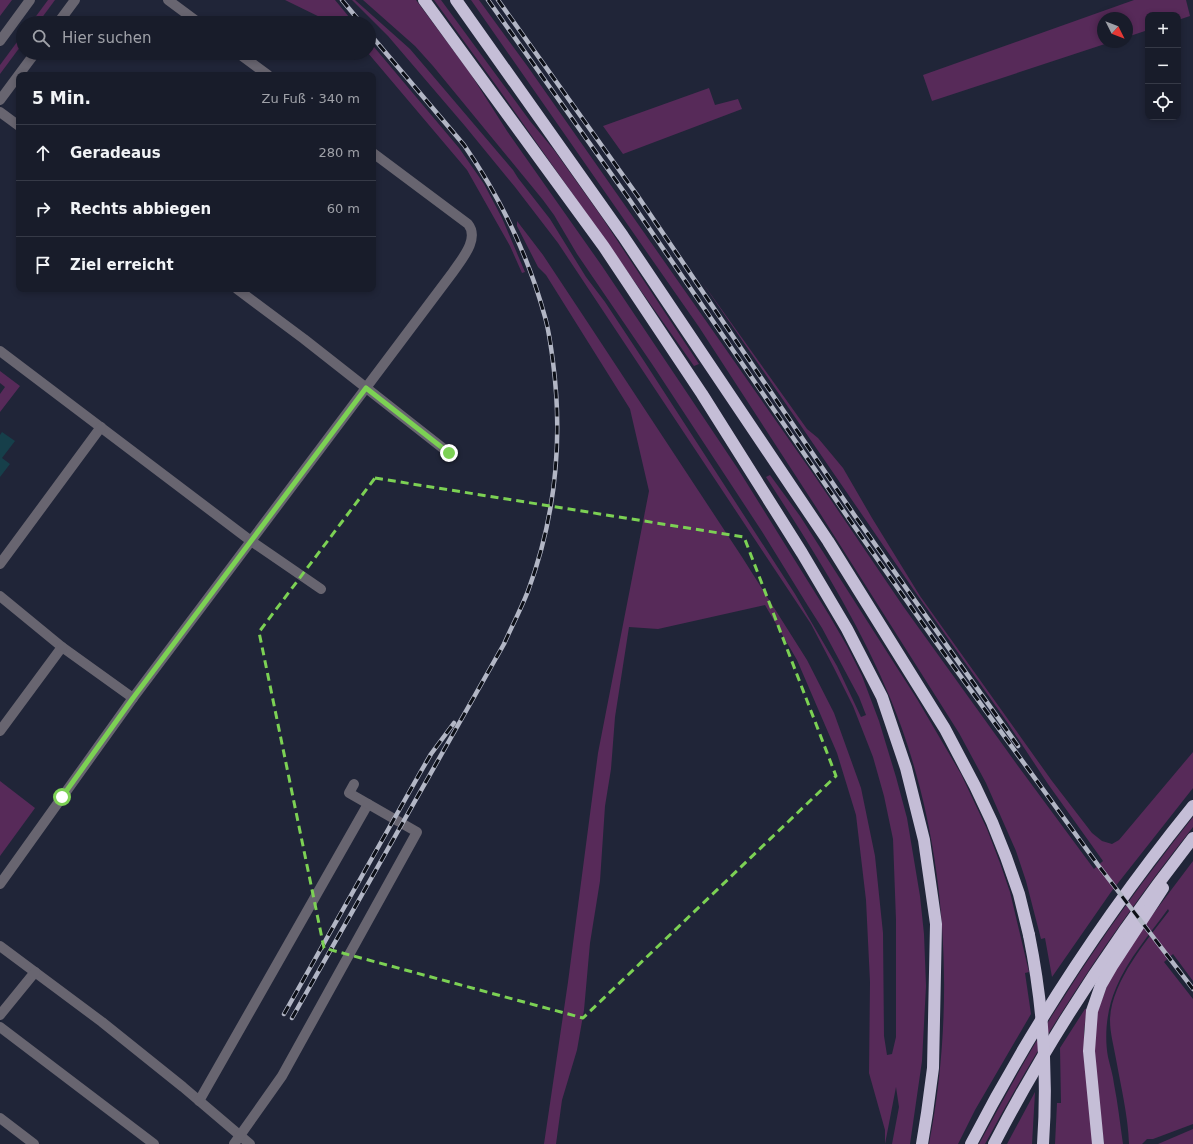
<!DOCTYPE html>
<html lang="de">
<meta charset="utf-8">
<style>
body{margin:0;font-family:"DejaVu Sans",sans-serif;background:#252936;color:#f1f3f6}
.controls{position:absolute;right:12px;top:12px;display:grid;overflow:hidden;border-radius:8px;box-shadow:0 2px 6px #0003}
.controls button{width:36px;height:36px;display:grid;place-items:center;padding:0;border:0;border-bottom:1px solid #363a47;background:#181c2a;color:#f1f3f6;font:20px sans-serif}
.compass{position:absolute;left:1097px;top:12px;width:36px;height:36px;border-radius:50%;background:#181c2a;box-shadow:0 2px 6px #0003;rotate:132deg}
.stop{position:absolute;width:12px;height:12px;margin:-9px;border:3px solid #7cd154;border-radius:50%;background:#fff}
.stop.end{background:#7cd154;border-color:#fff;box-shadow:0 1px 4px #0008}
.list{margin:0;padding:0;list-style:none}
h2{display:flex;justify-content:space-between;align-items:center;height:52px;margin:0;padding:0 16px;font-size:17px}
h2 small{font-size:13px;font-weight:400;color:#9fa1a8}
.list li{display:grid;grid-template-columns:26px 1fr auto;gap:12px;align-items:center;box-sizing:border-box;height:56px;padding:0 16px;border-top:1px solid #363a47}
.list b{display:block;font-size:15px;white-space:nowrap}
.list em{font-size:13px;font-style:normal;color:#9fa1a8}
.icon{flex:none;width:22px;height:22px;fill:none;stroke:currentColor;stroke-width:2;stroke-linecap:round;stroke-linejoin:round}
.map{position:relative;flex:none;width:1193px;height:1144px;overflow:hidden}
.search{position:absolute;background:#181c2a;box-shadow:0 2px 6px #0003;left:16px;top:16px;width:360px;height:44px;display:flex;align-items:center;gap:10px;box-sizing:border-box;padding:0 14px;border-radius:22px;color:#9fa1a8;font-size:15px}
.panel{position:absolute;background:#181c2a;box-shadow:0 2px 6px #0003;left:16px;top:72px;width:360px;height:220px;border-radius:8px}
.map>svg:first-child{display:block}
.green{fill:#572a59}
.water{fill:#163f4a}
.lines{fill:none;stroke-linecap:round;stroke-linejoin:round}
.minor{stroke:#686570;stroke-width:10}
.highway{stroke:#c5bed7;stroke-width:12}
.rail-casing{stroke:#b2b6c5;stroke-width:4.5}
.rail{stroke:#0c0f17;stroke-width:3;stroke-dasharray:9;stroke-linecap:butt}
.highway-bridge{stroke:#c5bed7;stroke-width:12}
.route{stroke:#7cd154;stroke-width:5}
.marked{fill:none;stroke:#7cd154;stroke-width:3;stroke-dasharray:8 5;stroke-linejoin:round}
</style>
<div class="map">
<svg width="1193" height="1144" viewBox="0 0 1193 1144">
<rect width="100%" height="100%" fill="#202538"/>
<g class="green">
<path d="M0 0H12L0 16Z"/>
<path d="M48 0H55L38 23H31Z"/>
<path d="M285 0H335L354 23H332Z"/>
<path d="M352 0H355L410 49 513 170 518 178 550 219 586 277 605 302 644 361 795 594 837 666 861 717 866 715 859 697 822 628 808 606 761 530 652 364 577 254 554 215 543 200 433 66 415 46 363 0H416L470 73 507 131 602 266 738 469 829 615 847 646 862 676 879 721 896 777 907 818 920 896 924 934 926 986 922 1061 910 1144H892L899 1107 896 1087 885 1144V1130L869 1073 870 982 866 900 856 815 837 753 797 660 765 605 658 629 629 627 615 717 611 769 605 806 600 881 590 943 584 1010 577 1050 562 1100 556 1144H544L568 982 598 753 649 491 630 409 546 275 538 267 517 226V221L543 255 590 326 742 557 807 660 834 713 861 788 875 856 883 933 884 1036 887 1055 892 1054 896 1037V920L893 839 884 796 873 757 853 706 834 668 811 624 558 243 515 187 465 126 388 36Z"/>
<path d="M434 0H441L530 121 554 150 601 216 699 364 694 366 498 88Z"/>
<path d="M471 0H479L528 67 816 478 903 606 1018 766 1094 869 1103 861 1048 784 1007 722 918 596 702 282 807 429 818 438 843 468 872 518 920 596 1052 781 1092 833 1102 841 1112 844 1119 840 1193 752V788L1111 892 1052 977 1045 938 1041 939 1026 881 1016 851 986 783 959 733 816 507 699 327Z"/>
<path d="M1134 0H1186L1190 16 1178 20V15H1148V30L1127 37V18H1103V42H1111L932 101 923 75Z"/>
<path d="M23 34V43L0 74V65Z"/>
<path d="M369 41 459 148 484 184 502 218 525 272 522 273 510 246 467 170 368 53Z"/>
<path d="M709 88 715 105 738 99 742 109 623 154 603 126Z"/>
<path d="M0 371 20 386 0 412V394L5 387 0 383Z"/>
<path d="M770 475 800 516 917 699 961 774 987 829 1000 863 1010 892 1029 972 1025 973 1031 1014 975 1110 958 1144H929C957 999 947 837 891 700 858 620 812 548 766 477Z"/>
<path d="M0 781 35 808 0 856Z"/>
<path d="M1193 817V827C1114 927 1045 1032 985 1144H979C1006 1094 1033 1044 1064 997 1103 935 1147 875 1193 817Z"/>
<path d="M1193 861V981L1173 954 1164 962 1193 999V1124L1153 1139H1147L1142 1144H1129C1128 1116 1121 1087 1116 1059 1114 1047 1110 1033 1110 1020 1111 982 1147 940 1169 911L1168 909C1149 935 1128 959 1116 988 1107 1008 1104 1035 1108 1057 1110 1066 1113 1075 1114 1084 1118 1104 1120 1124 1123 1144H1104L1094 1060 1097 1013 1110 978 1141 930Z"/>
<path d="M1085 1009H1087L1084 1030V1057L1094 1144H1055L1057 1103H1061L1060 1048Z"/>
<path d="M1035 1092 1032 1144H1007Z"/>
<path d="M1193 1129V1144H1158Z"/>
</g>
<path class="water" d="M2 432 15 441 2 458 10 464 0 477V435Z"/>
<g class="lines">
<g class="minor">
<path d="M168 0 199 23"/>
<path d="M58 23 75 0"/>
<path d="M0 41 30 0"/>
<path d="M238 53 268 75"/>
<path d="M0 100 35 53"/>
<path d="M0 112 19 126"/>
<path d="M237 289 304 339 449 453"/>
<path d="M0 351 251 541 321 589"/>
<path d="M0 564 101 427"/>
<path d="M0 596 62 647 133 698"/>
<path d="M0 731 62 647"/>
<path d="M0 884 133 698 453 272C461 260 480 239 468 224L373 153"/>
<path d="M0 946 102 1022 183 1087 250 1144"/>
<path d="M0 1015 35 972"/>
<path d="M0 1027 154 1144"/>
<path d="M199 1101 368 804"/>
<path d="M0 1118 34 1144"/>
<path d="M234 1144 282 1076 417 832 349 793 354 784"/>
</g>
<g class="highway">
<path d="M424 0 604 247 702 394 802 553 847 629 882 697 906 768 924 840 936 924 933 1068 927 1113 922 1144"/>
<path d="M456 0 623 236 828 541 945 729 975 786 992 822 1006 857 1019 894 1029 935"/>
<path d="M971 1144C1033 1024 1108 911 1193 806"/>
<path d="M994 1144C1050 1036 1118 934 1193 838"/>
<path d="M1098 1144 1089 1051 1092 1011 1101 985 1112 966 1163 888"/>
</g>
<defs>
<g id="rail">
<path d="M342 0 361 23"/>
<path d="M488 0 629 199 849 519 935 641 1098 865 1193 989"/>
<path d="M498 0 637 195 855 516 1018 746"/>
<path d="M284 1014 420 773 431 754 454 723"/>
<path d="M292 1018 504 644C512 626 521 609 528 591 555 518 563 439 553 362 551 347 549 331 545 317 528 255 500 197 464 145L369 33"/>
</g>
</defs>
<use href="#rail" class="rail-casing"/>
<use href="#rail" class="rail"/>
<path class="highway-bridge" d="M1029 935C1043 1004 1048 1073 1043 1144"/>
</g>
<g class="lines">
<path class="route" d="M62 797 133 698 366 388 449 453"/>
</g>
<path class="marked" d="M375 478 744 537 836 776 583 1018 324 948 259 632Z"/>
</svg>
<div class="controls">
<button>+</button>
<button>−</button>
<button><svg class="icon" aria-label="locate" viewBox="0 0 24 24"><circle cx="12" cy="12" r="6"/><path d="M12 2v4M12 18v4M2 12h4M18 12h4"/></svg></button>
</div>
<svg class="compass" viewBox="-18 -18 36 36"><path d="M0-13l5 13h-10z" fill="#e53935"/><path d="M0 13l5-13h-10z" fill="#9fa1a8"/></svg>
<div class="stop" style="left:62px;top:797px"></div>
<div class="stop end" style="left:449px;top:453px"></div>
<div class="search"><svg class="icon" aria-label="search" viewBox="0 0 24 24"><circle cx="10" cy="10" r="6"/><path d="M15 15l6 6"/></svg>Hier suchen</div>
<section class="panel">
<h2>5 Min.<small>Zu Fuß · 340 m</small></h2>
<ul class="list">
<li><svg class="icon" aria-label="ahead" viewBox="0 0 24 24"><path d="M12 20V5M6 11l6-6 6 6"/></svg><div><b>Geradeaus</b></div><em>280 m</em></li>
<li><svg class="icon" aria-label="right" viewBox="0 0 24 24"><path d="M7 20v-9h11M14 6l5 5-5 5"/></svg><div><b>Rechts abbiegen</b></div><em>60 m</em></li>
<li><svg class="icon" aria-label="arrive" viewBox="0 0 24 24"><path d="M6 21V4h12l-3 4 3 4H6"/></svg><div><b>Ziel erreicht</b></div></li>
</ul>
</section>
</div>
